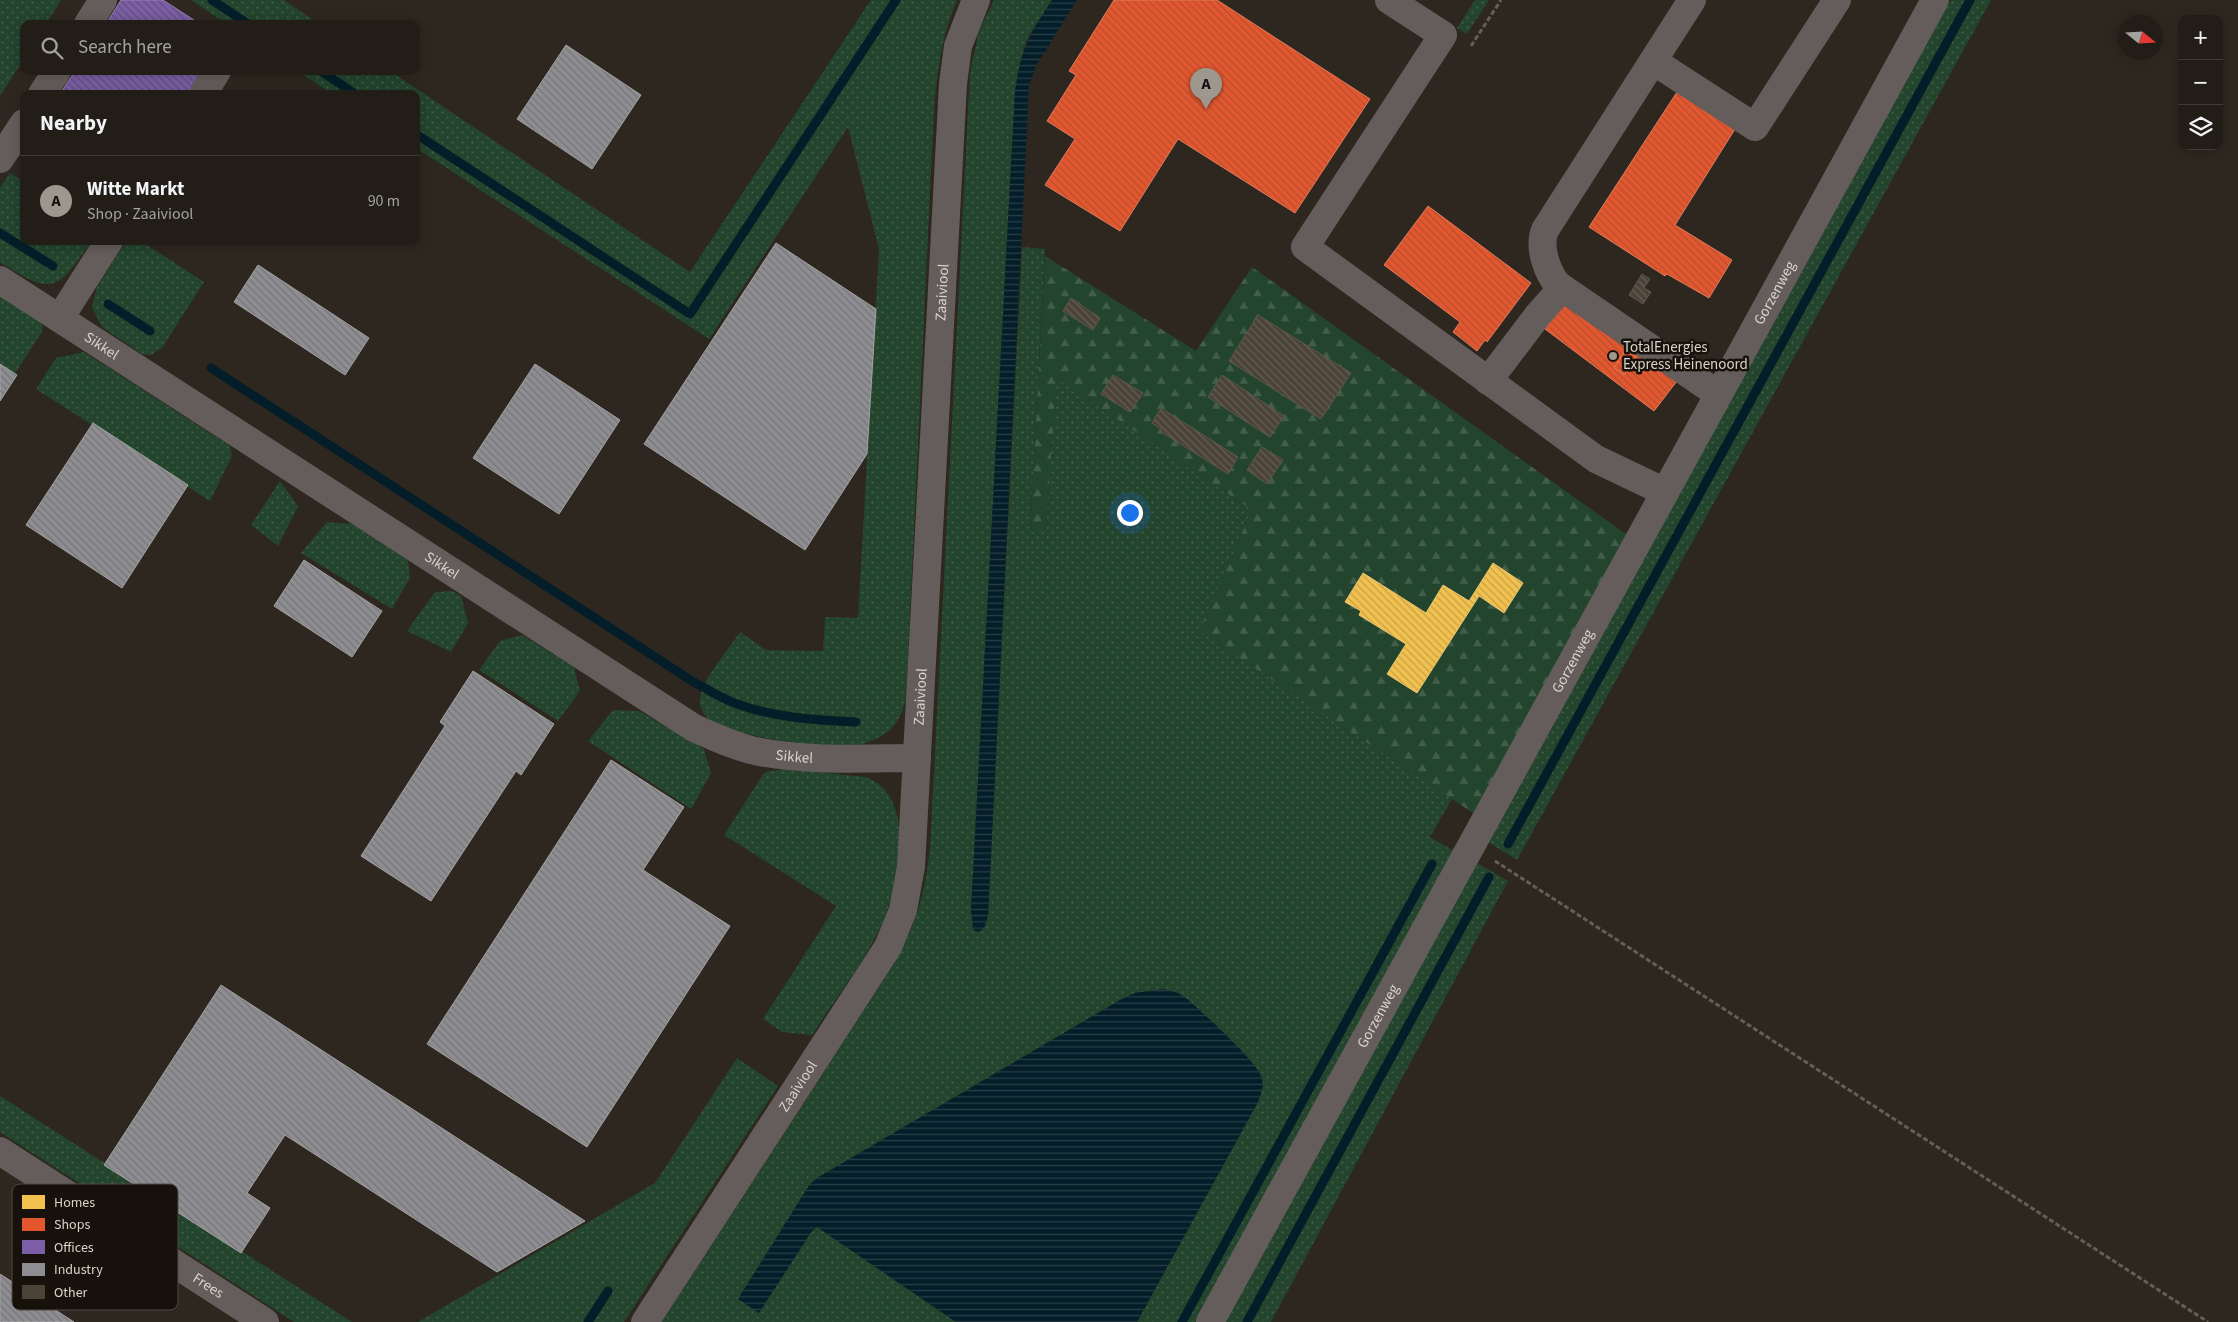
<!DOCTYPE html>
<meta charset="utf-8">
<style>
body{margin:0;font-family:"Source Sans 3",sans-serif;background:#2a2620;color:#f1f3f6}
.controls{position:absolute;right:15px;top:15px;display:grid;overflow:hidden;border-radius:10px;box-shadow:0 2px 12px #0003}
.controls button{width:45px;height:45px;display:grid;place-items:center;padding:0;border:0;border-bottom:1px solid #3f3b36;background:#221d17;color:#f1f3f6;font:25px sans-serif}
.compass{position:absolute;left:2118px;top:15px;width:45px;height:45px;border-radius:50%;background:#221d17;box-shadow:0 2px 12px #0003;rotate:108deg}
.you{position:absolute;left:1129px;top:512px;width:18px;height:18px;margin:-12px;border:4px solid #fff;border-radius:50%;background:#1a73e8;box-shadow:0 0 0 8px #1a73e833}
.badge{display:grid;place-items:center;width:32px;height:32px;border-radius:50%;background:#9e978e;color:#111;font-size:16px;font-weight:700}
.pin{position:absolute;translate:-50% -41px;filter:drop-shadow(0 1px 2px #0008)}
.pin::after{content:'';position:absolute;top:26px;width:18px;height:15px;background:inherit;clip-path:polygon(0 0,100% 0,50% 100%)}
.list{margin:0;padding:0;list-style:none}
h2{display:flex;justify-content:space-between;align-items:center;height:65px;margin:0;padding:0 20px;font-size:21px}
h2 small{font-size:16px;font-weight:400;color:#a2a2a1}
.list li{display:grid;grid-template-columns:32px 1fr auto;gap:15px;align-items:center;box-sizing:border-box;height:90px;padding:0 20px;border-top:1px solid #3f3b36}
.list b{display:block;font-size:19px;white-space:nowrap}
.list p{margin:0;font-size:16px;white-space:nowrap;color:#a2a2a1}
.list em{font-size:16px;font-style:normal;color:#a2a2a1}
.icon{flex:none;width:28px;height:28px;fill:none;stroke:currentColor;stroke-width:2;stroke-linecap:round;stroke-linejoin:round}
.map{position:relative;flex:none;width:2238px;height:1322px;overflow:hidden}
.search{position:absolute;background:#221d17;box-shadow:0 2px 12px #0003;left:20px;top:20px;width:400px;height:55px;display:flex;align-items:center;gap:12px;box-sizing:border-box;padding:0 18px;border-radius:10px;color:#a2a2a1;font-size:19px}
.panel{position:absolute;background:#221d17;box-shadow:0 2px 12px #0003;left:20px;top:90px;width:400px;height:155px;border-radius:10px}
.map>svg:first-child{display:block}
.grass{fill:url(#grass-dots)}
.forest{fill:url(#forest-firs)}
.water{fill:url(#water-rules)}
.homes{fill:url(#homes-back-hatch);stroke:#ebc673}
.shops{fill:url(#shops-back-hatch);stroke:#e17c5d}
.offices{fill:url(#offices-back-hatch);stroke:#9881b2}
.industry{fill:url(#industry-back-hatch);stroke:#a4a2a3}
.lines{fill:none;stroke-linecap:round;stroke-linejoin:round}
.stream{stroke:#041e29;stroke-width:9}
.building{fill:url(#building-back-hatch);stroke:#5c5750}
.path{stroke:#645e5b;stroke-width:3;stroke-dasharray:5 2.5;stroke-linecap:butt}
.minor{stroke:#645d5c;stroke-width:28}
.poi-dot{fill:#9e978e;stroke:#16110b;stroke-width:2}
.labels{text-anchor:middle;dominant-baseline:central;stroke-width:5;stroke-linejoin:round;paint-order:stroke}
.street-label{font-size:15px;fill:#dbd3ca;stroke:#16110b}
.poi-label{font-size:15px;fill:#dbd3ca;stroke:#16110b;text-anchor:start}
.key{fill:#16110b;stroke:#514b44;stroke-width:1}
.key-label{font-size:14px;fill:#dbd3ca}
</style>
<div class="map">
<svg width="2238" height="1322" viewBox="0 0 2238 1322">
<defs>
<pattern id="grass-dots" width="8" height="8" patternUnits="userSpaceOnUse" patternTransform="scale(1.25)"><rect width="8" height="8" fill="#23442d"/><path d="M2 2h.1M6 6h.1" fill="none" stroke="#425e4a" stroke-width="1.8" stroke-linecap="round"/></pattern>
<pattern id="forest-firs" width="22" height="20" patternUnits="userSpaceOnUse" patternTransform="scale(1.25)"><rect width="22" height="20" fill="#23442d"/><path d="M5 1l3.5 6h-7zM16 11l3.5 6h-7z" fill="#425e4a"/></pattern>
<pattern id="water-rules" width="6" height="5" patternUnits="userSpaceOnUse" patternTransform="scale(1.25)"><rect width="6" height="5" fill="#041e29"/><path d="M0 2.5h6" fill="none" stroke="#283e47"/></pattern>
<pattern id="homes-back-hatch" width="6" height="6" patternUnits="userSpaceOnUse" patternTransform="scale(1.25)"><rect width="6" height="6" fill="#f2c14e"/><path d="M-1 5l2 2M0 0l6 6M5-1l2 2" fill="none" stroke="#c6a04a"/></pattern>
<pattern id="shops-back-hatch" width="6" height="6" patternUnits="userSpaceOnUse" patternTransform="scale(1.25)"><rect width="6" height="6" fill="#e4572e"/><path d="M-1 5l2 2M0 0l6 6M5-1l2 2" fill="none" stroke="#b35032"/></pattern>
<pattern id="offices-back-hatch" width="6" height="6" patternUnits="userSpaceOnUse" patternTransform="scale(1.25)"><rect width="6" height="6" fill="#7b5ea7"/><path d="M-1 5l2 2M0 0l6 6M5-1l2 2" fill="none" stroke="#615077"/></pattern>
<pattern id="industry-back-hatch" width="6" height="6" patternUnits="userSpaceOnUse" patternTransform="scale(1.25)"><rect width="6" height="6" fill="#8d8d92"/><path d="M-1 5l2 2M0 0l6 6M5-1l2 2" fill="none" stroke="#767678"/></pattern>
<pattern id="building-back-hatch" width="6" height="6" patternUnits="userSpaceOnUse" patternTransform="scale(1.25)"><rect width="6" height="6" fill="#4c4338"/><path d="M-1 5l2 2M0 0l6 6M5-1l2 2" fill="none" stroke="#655d53"/></pattern>
</defs>
<rect width="100%" height="100%" fill="#2d271f"/>
<g class="grass">
<path d="M0 0H61L46 24H24V59L0 96Z"/>
<path d="M191 0H284L319 24H227Z"/>
<path d="M871 0H957C941 38 938 68 934 109L906 698C903 711 898 725 886 733 878 739 867 743 858 745 828 751 740 737 713 722 707 719 701 711 700 704 697 685 729 649 740 632L766 650 823 651 825 617 858 618 879 249 848 127 709 339 416 148V94H332L298 71H390L690 272Z"/>
<path d="M994 0H1052L1028 37 1023 51 1015 91 971 910 974 931H981L986 924 988 916 1022 247 1045 249 1030 532H1046L1055 377 1252 510 1200 631 1452 799 1430 837 1454 851 1197 1322H1137L1258 1102C1261 1092 1264 1086 1261 1076 1252 1051 1186 1006 1164 989L1135 993 1120 1000 817 1178 810 1184 738 1299 817 1227 956 1322H662L894 964C917 920 924 898 930 849L970 73 979 31Z"/>
<path d="M1475 0H1489L1467 34 1457 28Z"/>
<path d="M1951 0H1991L1517 860 1488 842Z"/>
<path d="M10 173 24 182V241H91C58 292 52 296 0 262V188Z"/>
<path d="M126 241H141L204 282 162 348 151 355 142 354 102 327 92 307 97 287Z"/>
<path d="M0 295 40 321 43 326 42 332 14 375 0 366Z"/>
<path d="M84 352 230 446 232 456 210 501 36 389 56 358Z"/>
<path d="M280 481 298 506 278 546 251 525Z"/>
<path d="M327 522 352 524 408 560 410 578 392 609 301 553Z"/>
<path d="M452 591 461 596 468 623 451 652 407 631 435 592Z"/>
<path d="M522 635 574 667 580 691 558 721 479 670 500 641Z"/>
<path d="M613 710 639 711 704 749 711 773 691 809 588 741Z"/>
<path d="M787 769 865 777C918 794 899 886 882 924 864 963 835 999 812 1035L782 1032 763 1019 836 906 724 835 764 773 769 771Z"/>
<path d="M1477 863 1508 881 1271 1322H1225Z"/>
<path d="M737 1058 778 1086 624 1322H418L655 1183Z"/>
<path d="M0 1096 352 1322H294L0 1132Z"/>
</g>
<path class="forest" d="M1045 256 1196 351 1252 267 1630 537 1476 815 1199 631 1252 510 1056 378 1046 532H1030Z"/>
<g class="water">
<path d="M1052 0H1077L1036 66 1029 86 988 916 984 928 978 932 973 929 971 910 1015 91C1021 49 1029 35 1052 0Z"/>
<path d="M1164 989 1178 993 1186 998C1201 1011 1258 1062 1262 1079 1264 1087 1261 1094 1258 1102L1137 1322H956L817 1227 812 1231 759 1313 738 1299 810 1184 817 1178 1120 1000 1135 993Z"/>
</g>
<path class="homes" d="M1493 563 1523 583 1504 613 1479 596 1417 693 1387 674 1406 644 1359 615 1361 611 1345 602 1363 573 1426 613 1443 585 1469 601Z"/>
<g class="shops">
<path d="M1114 0H1217L1370 99 1295 213 1178 139 1120 231 1045 185 1075 139 1047 121 1076 75 1069 71Z"/>
<path d="M1677 92 1735 129 1675 225 1732 260 1709 298 1667 274 1665 276 1589 227Z"/>
<path d="M1428 206 1531 283 1487 342 1485 340 1477 351 1453 332 1460 322 1384 265Z"/>
<path d="M1567 299 1677 381 1654 411 1545 329Z"/>
<path d="M1626 350 1636 357 1624 375 1614 368Z"/>
</g>
<g class="offices">
<path d="M121 0H163L200 24H106Z"/>
<path d="M75 71H202L188 94H60Z"/>
</g>
<g class="industry">
<path d="M566 45 641 95 592 169 517 119Z"/>
<path d="M776 243 876 309 867 454 805 550 644 444Z"/>
<path d="M258 265 369 338 345 375 234 302Z"/>
<path d="M0 364 17 375 0 401Z"/>
<path d="M535 364 620 420 559 514 473 458Z"/>
<path d="M93 423 188 485 122 588 26 525Z"/>
<path d="M304 560 382 611 352 657 274 606Z"/>
<path d="M473 671 554 724 521 775 516 771 431 901 361 856 445 726 440 722Z"/>
<path d="M611 760 684 807 643 870 730 926 587 1147 427 1044Z"/>
<path d="M221 985 585 1221 497 1272 285 1135 247 1193 270 1208 241 1253 104 1165Z"/>
<path d="M0 1274 74 1322H0Z"/>
</g>
<g class="lines">
<g class="stream">
<path d="M212 0 248 24"/>
<path d="M321 71 355 94"/>
<path d="M416 134 690 314 896 0"/>
<path d="M0 233 53 266"/>
<path d="M108 304 150 331"/>
<path d="M211 368 695 683C709 690 723 699 737 704 775 718 816 720 856 722"/>
<path d="M1508 844 1970 0"/>
<path d="M588 1322 608 1291"/>
<path d="M1182 1322 1432 864"/>
<path d="M1247 1322 1489 877"/>
</g>
</g>
<g class="building">
<path d="M1642 274 1650 279 1644 288 1651 292 1643 304 1629 295Z"/>
<path d="M1071 298 1100 318 1093 330 1063 311Z"/>
<path d="M1258 315 1351 373 1321 419 1229 361Z"/>
<path d="M1113 375 1143 393 1130 412 1101 394Z"/>
<path d="M1222 375 1284 416 1270 437 1208 397Z"/>
<path d="M1161 408 1238 457 1228 474 1160 431 1161 429 1152 423Z"/>
<path d="M1262 447 1283 460 1267 484 1247 470Z"/>
</g>
<g class="lines">
<g class="path">
<path d="M1471 46 1501 0"/>
<path d="M1495 861 2208 1322"/>
</g>
<g class="minor">
<path d="M1389 0 1443 35 1305 247 1596 459 1665 492"/>
<path d="M1692 0 1545 230C1538 247 1547 272 1558 285L1718 394"/>
<path d="M88 24 103 0"/>
<path d="M1653 61 1755 127 1837 0"/>
<path d="M42 94 57 71"/>
<path d="M203 94 217 71"/>
<path d="M0 159 24 123"/>
<path id="s1" d="M0 280 694 728C714 737 734 746 755 751 808 762 863 758 917 758"/>
<path d="M60 318 109 241"/>
<path d="M1488 381 1538 315 1562 288"/>
<path id="s2" d="M0 1151 265 1322"/>
<path id="s3" d="M645 1322 888 947 903 910 911 867 953 84 958 46 976 0"/>
<path id="s4" d="M1210 1322 1935 0"/>
</g>
</g>
<circle class="poi-dot" cx="1613" cy="356" r="5"/>
<g class="labels">
<g class="street-label">
<text stroke="none"><textPath href="#s3" startOffset="1106">Zaaiviool</textPath></text>
<text stroke="none"><textPath href="#s4" startOffset="1174">Gorzenweg</textPath></text>
<text stroke="none"><textPath href="#s1" startOffset="121">Sikkel</textPath></text>
<text stroke="none"><textPath href="#s1" startOffset="526">Sikkel</textPath></text>
<text stroke="none"><textPath href="#s4" startOffset="754">Gorzenweg</textPath></text>
<text stroke="none"><textPath href="#s3" startOffset="701">Zaaiviool</textPath></text>
<text stroke="none"><textPath href="#s1" startOffset="931">Sikkel</textPath></text>
<text stroke="none"><textPath href="#s4" startOffset="349">Gorzenweg</textPath></text>
<text stroke="none"><textPath href="#s3" startOffset="281">Zaaiviool</textPath></text>
<text stroke="none"><textPath href="#s2" startOffset="248">Frees</textPath></text>
</g>
<g class="poi-label">
<text x="1623" y="347">TotalEnergies<tspan x="1623" dy="17">Express Heinenoord</tspan></text>
</g>
</g>
<rect x="12" y="1184" width="166" height="126" rx="8" class="key"/>
<rect x="22" y="1195" width="23" height="14" fill="#f2c14e"/>
<rect x="22" y="1218" width="23" height="13" fill="#e4572e"/>
<rect x="22" y="1240" width="23" height="14" fill="#7b5ea7"/>
<rect x="22" y="1263" width="23" height="13" fill="#8d8d92"/>
<rect x="22" y="1285" width="23" height="14" fill="#4c4338"/>
<g class="key-label">
<text x="54" y="1207">Homes</text>
<text x="54" y="1229">Shops</text>
<text x="54" y="1252">Offices</text>
<text x="54" y="1274">Industry</text>
<text x="54" y="1297">Other</text>
</g>
</svg>
<div class="controls">
<button>+</button>
<button>−</button>
<button><svg class="icon" aria-label="layers" viewBox="0 0 24 24"><path d="M12 4l9 5-9 5-9-5zM3 14l9 5 9-5"/></svg></button>
</div>
<svg class="compass" viewBox="-18 -18 36 36"><path d="M0-13l5 13h-10z" fill="#e53935"/><path d="M0 13l5-13h-10z" fill="#a2a2a1"/></svg>
<div class="you"></div>
<div class="pin badge" style="left:1206px;top:109px">A</div>
<div class="search"><svg class="icon" aria-label="search" viewBox="0 0 24 24"><circle cx="10" cy="10" r="6"/><path d="M15 15l6 6"/></svg>Search here</div>
<section class="panel">
<h2>Nearby<small></small></h2>
<ul class="list">
<li><span class="badge">A</span><div><b>Witte Markt</b><p>Shop · Zaaiviool</p></div><em>90 m</em></li>
</ul>
</section>
</div>
